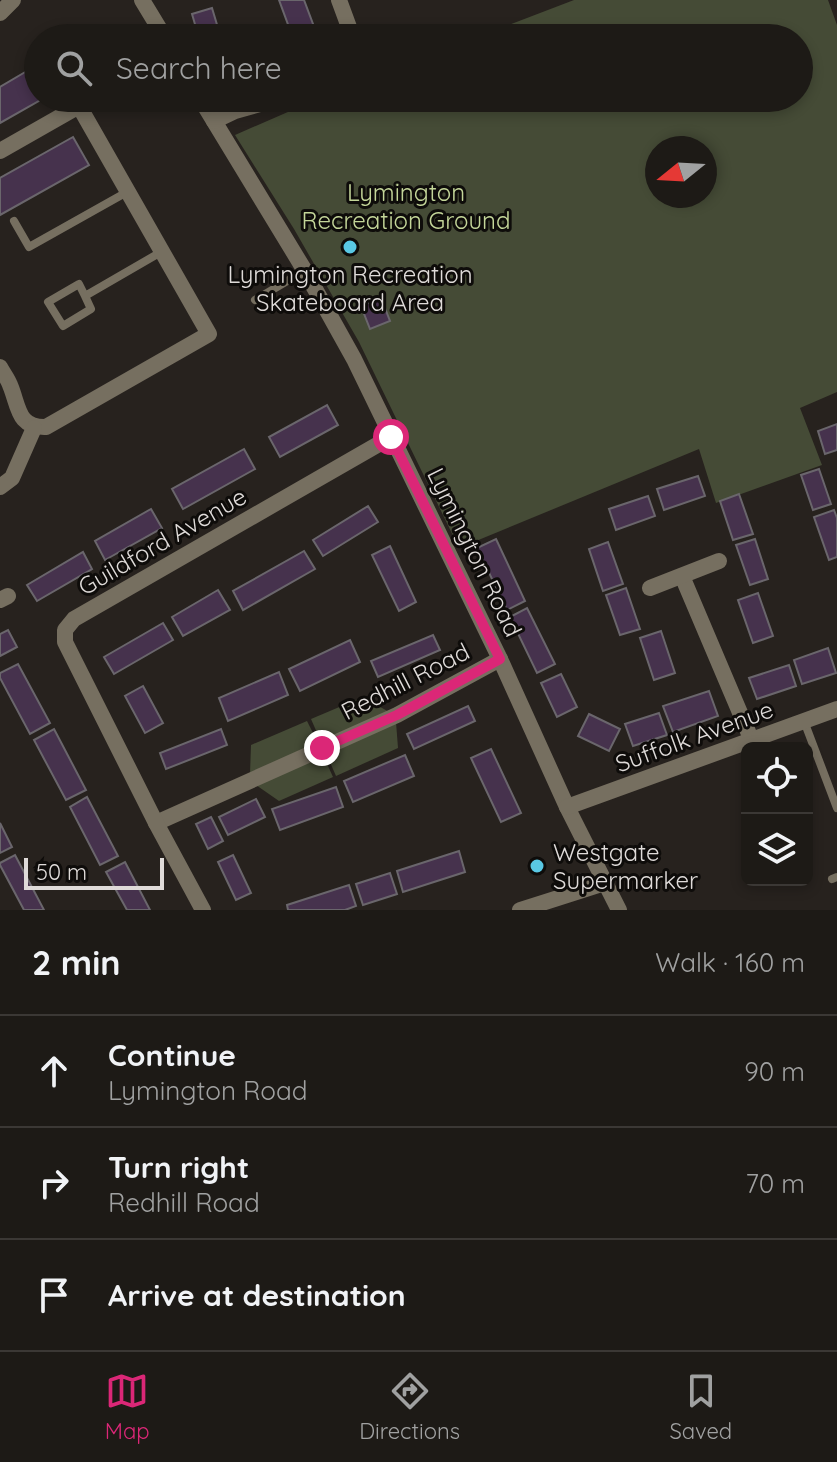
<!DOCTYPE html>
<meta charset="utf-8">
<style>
body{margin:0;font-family:Quicksand,sans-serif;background:#25231f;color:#f1f3f6}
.controls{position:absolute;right:24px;bottom:24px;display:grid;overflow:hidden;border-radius:12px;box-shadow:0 4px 12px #0003}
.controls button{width:72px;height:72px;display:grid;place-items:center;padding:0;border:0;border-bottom:2px solid #3b3835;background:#1d1a16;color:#f1f3f6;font:40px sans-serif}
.compass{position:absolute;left:645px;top:136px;width:72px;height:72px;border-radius:50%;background:#1d1a16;box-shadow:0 4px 12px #0003;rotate:252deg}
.scale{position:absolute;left:24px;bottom:20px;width:140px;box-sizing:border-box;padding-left:8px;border:4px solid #dfdbd9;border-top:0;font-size:22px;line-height:28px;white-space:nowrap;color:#dfdbd9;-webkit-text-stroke:6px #0e0c0a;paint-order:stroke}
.stop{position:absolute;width:24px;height:24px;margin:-18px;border:6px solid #db2777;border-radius:50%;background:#fff}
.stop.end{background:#db2777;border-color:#fff;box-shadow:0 2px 8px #0008}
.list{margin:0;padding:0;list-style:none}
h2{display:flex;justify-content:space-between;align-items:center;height:104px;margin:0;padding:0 32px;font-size:34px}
h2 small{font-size:26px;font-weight:400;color:#a0a1a1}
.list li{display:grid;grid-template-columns:52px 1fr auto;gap:24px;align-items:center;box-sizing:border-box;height:112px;padding:0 32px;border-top:2px solid #3b3835}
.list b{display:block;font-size:30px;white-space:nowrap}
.list p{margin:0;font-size:26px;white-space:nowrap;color:#a0a1a1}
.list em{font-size:26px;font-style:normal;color:#a0a1a1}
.icon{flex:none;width:44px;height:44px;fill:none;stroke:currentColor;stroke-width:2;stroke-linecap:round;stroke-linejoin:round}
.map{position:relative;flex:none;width:837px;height:910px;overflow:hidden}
.search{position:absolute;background:#1d1a16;box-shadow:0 4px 12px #0003;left:24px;right:24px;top:24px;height:88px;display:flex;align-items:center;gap:20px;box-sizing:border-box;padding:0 28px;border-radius:44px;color:#a0a1a1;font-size:30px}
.sheet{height:440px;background:#1d1a16}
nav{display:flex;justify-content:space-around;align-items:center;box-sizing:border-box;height:112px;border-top:2px solid #3b3835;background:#1d1a16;font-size:22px;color:#a0a1a1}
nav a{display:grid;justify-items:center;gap:4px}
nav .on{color:#db2777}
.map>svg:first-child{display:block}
.green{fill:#454b36;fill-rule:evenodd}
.building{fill:#46324d;stroke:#6a666c;stroke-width:2}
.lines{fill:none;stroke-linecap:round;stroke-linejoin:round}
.service{stroke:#766f60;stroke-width:8}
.minor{stroke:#766f60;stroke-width:16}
.route{stroke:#db2777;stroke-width:10}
.poi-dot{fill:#59c8e4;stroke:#0e0c0a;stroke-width:3}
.labels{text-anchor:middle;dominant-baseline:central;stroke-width:6;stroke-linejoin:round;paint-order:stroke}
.park-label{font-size:24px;fill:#c4d699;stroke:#0e0c0a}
.poi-label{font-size:24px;fill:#dfdbd9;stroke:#0e0c0a}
.street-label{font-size:24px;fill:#dfdbd9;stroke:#0e0c0a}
</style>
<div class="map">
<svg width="837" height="910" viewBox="0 0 837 910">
<rect width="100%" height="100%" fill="#27221e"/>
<g class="green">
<path d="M574 0H828L837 25V392L800 408 822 465 716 503 699 449 459 548 359 342 294 229 235 135 320 98H799V38H475ZM657 148H705V196H657Z"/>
<path d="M363 697 389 712 321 742 311 719Z"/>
<path d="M307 721 318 743 250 774 251 745Z"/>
<path d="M396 722 398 748 336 776 326 753Z"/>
<path d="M323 755 333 777 279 801 256 785Z"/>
</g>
<g class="building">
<path d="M279 0H304L316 32 300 38H293Z"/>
<path d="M212 8 221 38H199L192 14Z"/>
<path d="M32 68 38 78V98H44L0 123V87Z"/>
<path d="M73 137 89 165 0 215V178Z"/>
<path d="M381 298 390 321 370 329 361 306Z"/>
<path d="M327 405 338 425 280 457 269 437Z"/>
<path d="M837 424V450L825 454 818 431Z"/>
<path d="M244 449 255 469 183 509 172 489Z"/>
<path d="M819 469 831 504 813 510 801 475Z"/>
<path d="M698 476 705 496 664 510 657 489Z"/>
<path d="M739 494 753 534 733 540 720 501Z"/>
<path d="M648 496 655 516 616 530 609 509Z"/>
<path d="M368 506 378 522 323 556 313 540Z"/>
<path d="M151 509 162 528 105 560 95 541Z"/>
<path d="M834 510 837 518V557L829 560 814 517Z"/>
<path d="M496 539 525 601 507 610 477 548Z"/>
<path d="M755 539 768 579 750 585 736 545Z"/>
<path d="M608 542 623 584 603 591 589 549Z"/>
<path d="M390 546 416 602 399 611 372 555Z"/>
<path d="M304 551 315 569 243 610 233 591Z"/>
<path d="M83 552 92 569 37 601 27 585Z"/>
<path d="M626 588 640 629 620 635 606 595Z"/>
<path d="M218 590 230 610 183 636 172 617Z"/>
<path d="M758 593 773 636 753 643 738 600Z"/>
<path d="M527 608 555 664 537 673 510 617Z"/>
<path d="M163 623 173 640 114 674 104 657Z"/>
<path d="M8 630 17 647 0 656V634Z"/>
<path d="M661 631 675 673 654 680 640 638Z"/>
<path d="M433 635 440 650 378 677 371 661Z"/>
<path d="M350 640 360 662 300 691 289 669Z"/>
<path d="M828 648 836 673 802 684 794 660Z"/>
<path d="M18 664 50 723 30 734 0 678V673Z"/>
<path d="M789 665 796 686 757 699 749 678Z"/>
<path d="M279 672 288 695 228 721 219 698Z"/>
<path d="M561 674 577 707 557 717 541 683Z"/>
<path d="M143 686 163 723 145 733 125 696Z"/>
<path d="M709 691 718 716 673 732 663 706Z"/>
<path d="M468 706 475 721 414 749 407 734Z"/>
<path d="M659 713 667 735 633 746 625 724Z"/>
<path d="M589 714 620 729 609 751 578 736Z"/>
<path d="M54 729 86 790 66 800 34 740Z"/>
<path d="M221 729 227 745 166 769 160 753Z"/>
<path d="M491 749 521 813 501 822 471 758Z"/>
<path d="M405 755 414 776 353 802 344 781Z"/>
<path d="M336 787 343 807 280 830 272 809Z"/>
<path d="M87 797 118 856 100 865 70 807Z"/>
<path d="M256 799 265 817 228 835 219 817Z"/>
<path d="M211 817 223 841 208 849 196 824Z"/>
<path d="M0 823 12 847 0 853Z"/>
<path d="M459 851 465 872 403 892 397 871Z"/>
<path d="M15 855 44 910H24L0 865V863Z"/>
<path d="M233 855 251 893 236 900 218 862Z"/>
<path d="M125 862 150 910H127L106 872Z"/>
<path d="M390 873 397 894 363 905 356 884Z"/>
<path d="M349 885 356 906 345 910H288L287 905Z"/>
</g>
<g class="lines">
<g class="service">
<path d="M14 221 29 247 127 192"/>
<path d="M85 296 79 284 48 302 63 326 91 309 85 296 161 252"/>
<path d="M255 300 304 271"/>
<path d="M804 721 837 808"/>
<path d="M832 879 837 877"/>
</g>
<g class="minor">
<path d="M142 0 165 38"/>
<path d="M339 0 353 38"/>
<path d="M0 13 13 0"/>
<path d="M200 98 305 271 354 359 500 659 567 807 619 910"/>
<path d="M214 121 235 111 281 98"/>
<path d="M0 151 79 106"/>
<path d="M0 367C3 373 8 379 10 385 19 406 17 428 46 427L209 334 79 106 93 98"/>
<path d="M0 487 12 478 34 428"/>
<path d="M682 576 752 741"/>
<path d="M650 588 719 561"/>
<path d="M0 600 8 596"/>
<path d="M567 807 837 709"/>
<path d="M156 823 397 715 500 659"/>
<path d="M203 910 156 823 65 642V630L74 619 391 437"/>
<path d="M520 910 605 883"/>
</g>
</g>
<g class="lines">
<path class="route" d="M322 748 397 715 500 659 391 437"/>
</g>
<g class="poi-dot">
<circle cx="350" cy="247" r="8"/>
<circle cx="537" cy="866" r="8"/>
</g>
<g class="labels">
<g class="park-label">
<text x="406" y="192">Lymington<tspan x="406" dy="28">Recreation Ground</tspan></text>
</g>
<g class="poi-label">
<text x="350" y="274">Lymington Recreation<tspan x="350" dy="28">Skateboard Area</tspan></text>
<text x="553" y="852" text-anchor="start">Westgate<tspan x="553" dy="28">Supermarker</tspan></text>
</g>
<g class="street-label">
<text transform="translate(162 541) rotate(-30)">Guildford Avenue</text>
<text transform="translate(475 552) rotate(64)">Lymington Road</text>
<text transform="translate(405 681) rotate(-27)">Redhill Road</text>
<text transform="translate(694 736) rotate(-20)">Suffolk Avenue</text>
</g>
</g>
</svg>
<div class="controls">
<button><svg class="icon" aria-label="locate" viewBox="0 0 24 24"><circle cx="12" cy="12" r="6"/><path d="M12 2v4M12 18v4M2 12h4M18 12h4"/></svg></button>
<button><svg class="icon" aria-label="layers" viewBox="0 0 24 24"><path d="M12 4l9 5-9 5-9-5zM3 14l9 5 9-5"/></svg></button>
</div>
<svg class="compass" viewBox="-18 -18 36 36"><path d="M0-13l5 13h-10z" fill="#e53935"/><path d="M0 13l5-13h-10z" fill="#a0a1a1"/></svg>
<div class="scale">50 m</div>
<div class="stop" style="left:391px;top:437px"></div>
<div class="stop end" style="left:322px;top:748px"></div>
<div class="search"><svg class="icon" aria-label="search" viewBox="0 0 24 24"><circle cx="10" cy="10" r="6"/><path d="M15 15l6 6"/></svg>Search here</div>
</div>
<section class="sheet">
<h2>2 min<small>Walk · 160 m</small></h2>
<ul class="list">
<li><svg class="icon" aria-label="ahead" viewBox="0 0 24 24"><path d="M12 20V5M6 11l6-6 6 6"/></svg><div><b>Continue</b><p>Lymington Road</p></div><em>90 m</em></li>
<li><svg class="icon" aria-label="right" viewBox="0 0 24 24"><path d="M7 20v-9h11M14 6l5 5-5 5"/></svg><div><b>Turn right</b><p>Redhill Road</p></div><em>70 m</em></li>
<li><svg class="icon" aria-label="arrive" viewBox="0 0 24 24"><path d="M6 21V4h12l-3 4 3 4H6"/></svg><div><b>Arrive at destination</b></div></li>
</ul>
</section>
<nav>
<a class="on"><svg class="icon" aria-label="map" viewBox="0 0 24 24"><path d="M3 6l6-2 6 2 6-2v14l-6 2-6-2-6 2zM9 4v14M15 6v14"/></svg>Map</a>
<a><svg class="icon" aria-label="directions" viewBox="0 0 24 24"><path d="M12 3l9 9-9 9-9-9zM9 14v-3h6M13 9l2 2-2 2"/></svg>Directions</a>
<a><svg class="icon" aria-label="saved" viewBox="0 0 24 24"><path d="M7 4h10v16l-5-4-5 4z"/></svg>Saved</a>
</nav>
